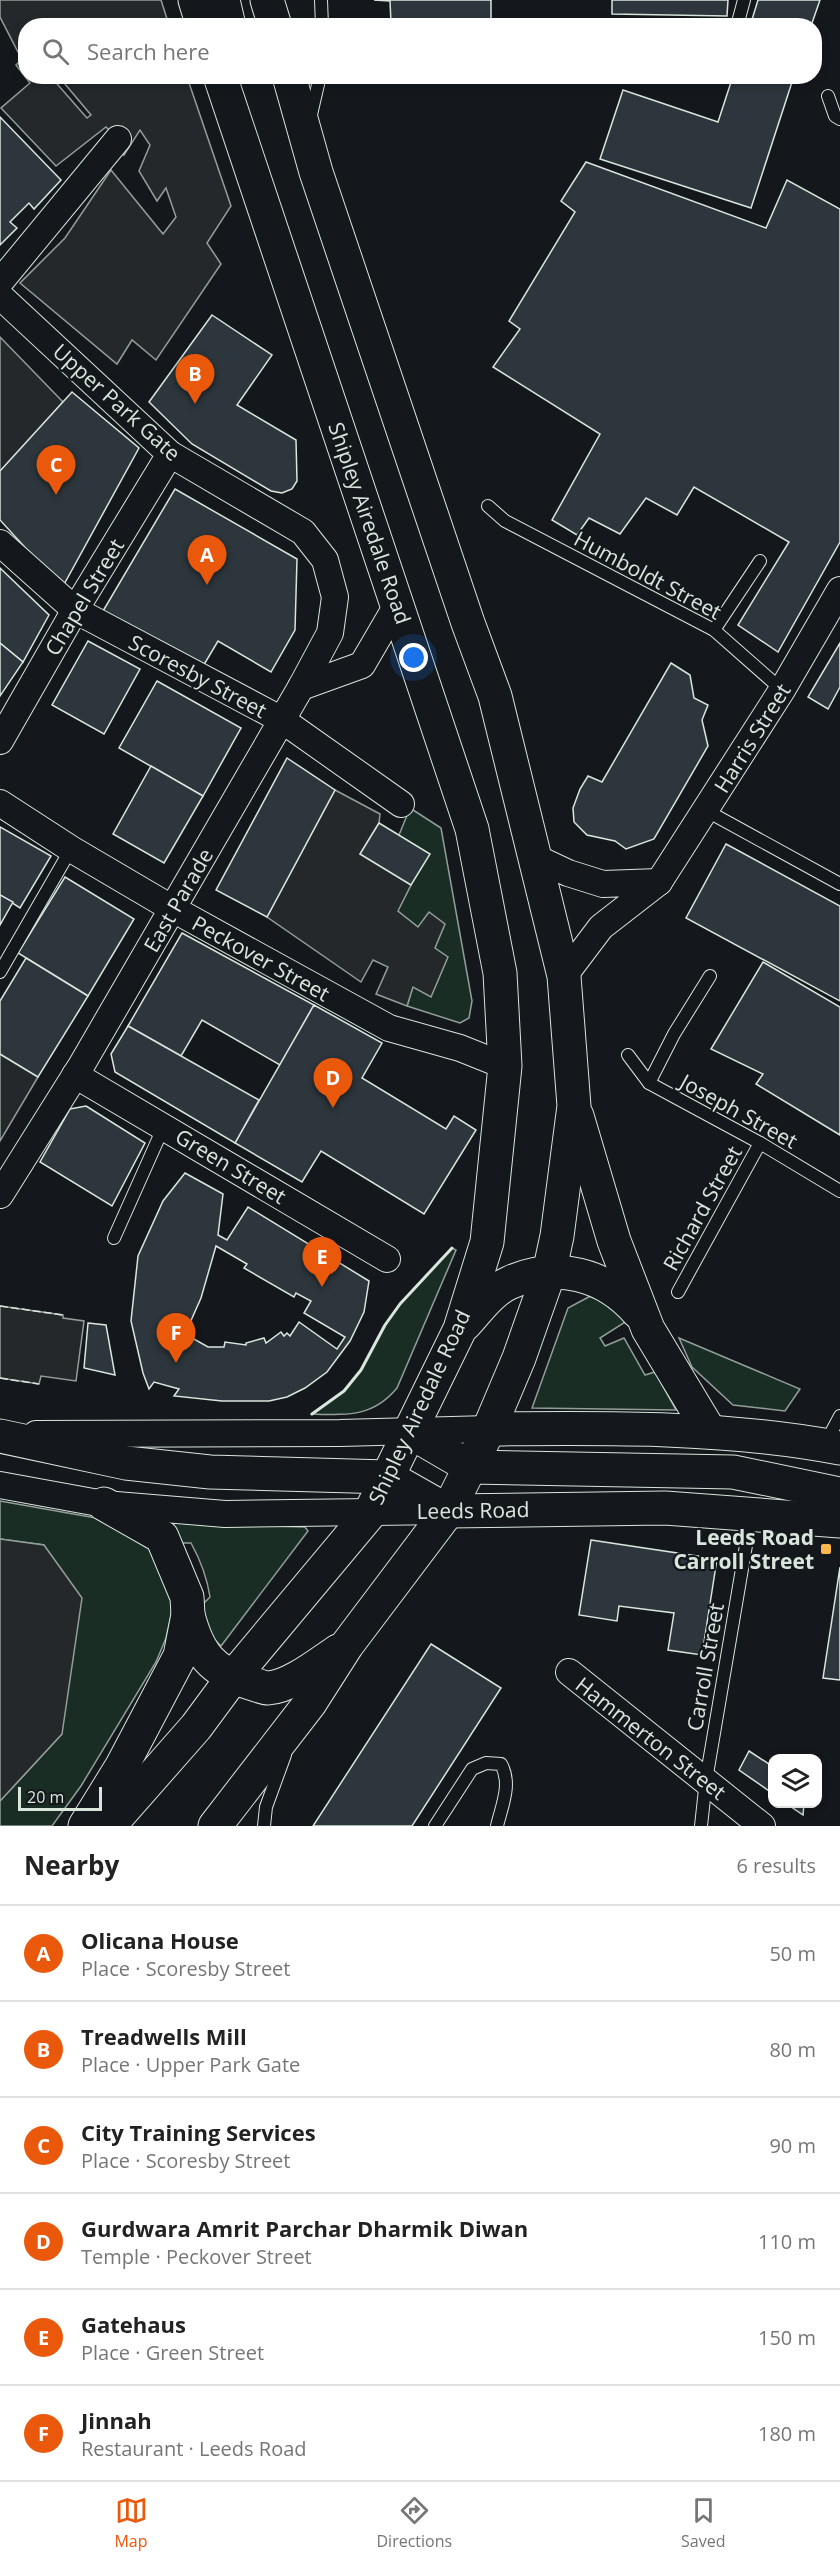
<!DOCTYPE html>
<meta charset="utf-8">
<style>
body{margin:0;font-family:"Open Sans",sans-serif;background:#f2f2f2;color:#222}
.controls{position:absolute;right:18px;bottom:18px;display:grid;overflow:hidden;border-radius:12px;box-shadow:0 3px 9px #0003}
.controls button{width:54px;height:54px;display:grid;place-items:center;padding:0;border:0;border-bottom:2px solid #e0e0e0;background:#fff;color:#222;font:30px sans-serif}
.scale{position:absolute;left:18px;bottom:15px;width:84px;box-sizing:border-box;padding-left:6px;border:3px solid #d8e6dc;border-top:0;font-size:16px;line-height:21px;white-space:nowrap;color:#d8e6dc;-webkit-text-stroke:4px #14181c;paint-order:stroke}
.you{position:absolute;left:414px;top:658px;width:21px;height:21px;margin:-15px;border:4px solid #fff;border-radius:50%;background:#1a73e8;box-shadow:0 0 0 9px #1a73e833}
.badge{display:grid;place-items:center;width:39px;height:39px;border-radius:50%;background:#ea580c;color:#fff;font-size:20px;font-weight:700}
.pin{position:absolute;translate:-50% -50px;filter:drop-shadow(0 2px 3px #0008)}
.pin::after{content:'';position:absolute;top:32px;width:21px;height:18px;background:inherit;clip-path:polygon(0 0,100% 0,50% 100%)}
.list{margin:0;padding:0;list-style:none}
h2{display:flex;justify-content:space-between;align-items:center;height:78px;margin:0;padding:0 24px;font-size:26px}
h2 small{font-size:20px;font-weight:400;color:#767676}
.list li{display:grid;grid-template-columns:39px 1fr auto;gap:18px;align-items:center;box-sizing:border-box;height:96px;padding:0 24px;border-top:2px solid #e0e0e0}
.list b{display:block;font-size:22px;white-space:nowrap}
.list p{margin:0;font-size:20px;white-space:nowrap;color:#767676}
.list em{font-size:20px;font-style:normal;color:#767676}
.icon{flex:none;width:33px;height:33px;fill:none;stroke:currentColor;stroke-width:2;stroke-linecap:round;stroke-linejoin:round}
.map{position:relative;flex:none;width:840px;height:1826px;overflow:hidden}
.search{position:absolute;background:#fff;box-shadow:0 3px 9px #0003;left:18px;right:18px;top:18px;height:66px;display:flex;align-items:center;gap:15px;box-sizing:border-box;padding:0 21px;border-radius:24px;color:#767676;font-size:22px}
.sheet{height:654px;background:#fff}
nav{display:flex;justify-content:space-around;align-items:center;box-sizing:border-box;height:84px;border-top:2px solid #e0e0e0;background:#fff;font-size:16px;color:#767676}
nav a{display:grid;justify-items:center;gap:3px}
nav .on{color:#ea580c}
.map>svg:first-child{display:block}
.green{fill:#1a2d24;stroke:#939e99;stroke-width:1.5}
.parking{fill:#24282b;stroke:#939e99;stroke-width:1.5}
.building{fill:#2c363c;stroke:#d8e6dc;stroke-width:1.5;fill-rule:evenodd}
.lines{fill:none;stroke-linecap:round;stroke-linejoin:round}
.service-casing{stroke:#d8e6dc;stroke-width:14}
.minor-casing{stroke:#d8e6dc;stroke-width:28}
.primary-casing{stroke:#d8e6dc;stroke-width:35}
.service{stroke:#14181c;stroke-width:12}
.minor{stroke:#14181c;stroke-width:26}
.primary{stroke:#14181c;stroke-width:33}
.fence{stroke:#d8e6dc;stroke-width:1.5;stroke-dasharray:8 3;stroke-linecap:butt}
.wall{stroke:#d8e6dc;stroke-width:3}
.poi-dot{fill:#ffb74d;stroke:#14181c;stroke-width:2}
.labels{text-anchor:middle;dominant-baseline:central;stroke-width:4.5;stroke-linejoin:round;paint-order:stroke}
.street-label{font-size:21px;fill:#d8e6dc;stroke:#14181c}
.poi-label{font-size:21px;font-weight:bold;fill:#d8e6dc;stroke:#14181c;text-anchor:end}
</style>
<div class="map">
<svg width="840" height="1826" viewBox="0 0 840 1826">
<rect width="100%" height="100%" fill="#14181c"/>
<g class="green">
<path d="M410 808 441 828 472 1001 469 1018 460 1023 407 1006 413 986 431 996 435 948 418 927 397 911 411 885 399 835Z"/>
<path d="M452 1248 456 1250 397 1388C373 1417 348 1415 312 1414L344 1391 361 1370 385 1325 400 1304Z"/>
<path d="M596 1293 627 1321 600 1338 605 1346 624 1338 645 1375 655 1372 676 1410 532 1408 568 1308Z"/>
<path d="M679 1338 800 1389 785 1411 733 1405 692 1367Z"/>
<path d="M0 1501 96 1518 141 1537 156 1556 173 1606 166 1638 156 1662 81 1786 52 1826H0V1801L62 1734 44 1545 0 1539Z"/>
<path d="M173 1523 305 1527 308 1531 221 1646 210 1635 200 1607 210 1597C207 1577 201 1561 191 1543H182Z"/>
</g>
<g class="parking">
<path d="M0 0H161L169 25 26 26 25 49 18 52 0 17Z"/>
<path d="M25 56 26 76 51 77 87 118 91 115 59 77H187L231 206 207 243 221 264 156 360 132 340 117 364 20 283 65 238 111 170 163 234 176 217 166 188 157 201 139 171 150 145 140 130 124 155 118 139 106 127 56 166 1 108 30 83 16 65Z"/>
<path d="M0 337 63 402 0 471Z"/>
<path d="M335 790 380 814 379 823 360 854 411 885 398 911 418 927 429 912 445 924 435 948 448 957 431 997 413 987 407 1006 376 994 388 967 373 960 361 982 267 917Z"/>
<path d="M0 1054 38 1077 0 1141Z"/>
<path d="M0 1306 63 1315V1318L84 1321 76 1381 41 1376 39 1384 0 1378Z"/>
<path d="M0 1539 44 1545 82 1598 62 1734 0 1801Z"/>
</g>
<g class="building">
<path d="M374 0H491V26H401V23H391L390 1Z"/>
<path d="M612 0H728L727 16 612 14Z"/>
<path d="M758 0H820L811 26H750Z"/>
<path d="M733 76H794L751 208 600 159 623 90 718 122Z"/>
<path d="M0 117 61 180 34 209 29 203 10 222 17 228 0 245Z"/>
<path d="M586 162 766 228 787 180 840 209V542L778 652 738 625 789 542 694 487 677 515 646 498 620 534 589 518 577 535 552 520 600 434 493 367 520 329 509 321 575 212 561 201Z"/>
<path d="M212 315 272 355 237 405 296 440 297 481 292 489 282 493 271 491 192 444 149 402Z"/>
<path d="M72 392 139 448 62 588 0 520V471Z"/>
<path d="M175 489 297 559 295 630 271 672 218 641 202 668 103 611Z"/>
<path d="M0 568 49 615 23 662 0 643Z"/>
<path d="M88 641 140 669 104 734 52 705Z"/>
<path d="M0 643 23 662 0 696Z"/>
<path d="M840 643V687L828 709 808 697Z"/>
<path d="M671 663 690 675 694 698 708 705 702 720 708 746 654 839 626 849 615 841 587 835 574 822 573 808 580 789 588 776 602 782Z"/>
<path d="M157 681 241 728 203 796 119 748Z"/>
<path d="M287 758 335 790 267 917 216 890Z"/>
<path d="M151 766 203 796 164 863 113 834Z"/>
<path d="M379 823 430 854 411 885 360 854Z"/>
<path d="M0 827 51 856 20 908 0 895Z"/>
<path d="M726 844 840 906V1001L686 918Z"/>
<path d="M65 877 134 919 88 996 18 953Z"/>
<path d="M0 895 13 902 0 925Z"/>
<path d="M182 933 314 1005 280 1065 202 1020 181 1056 128 1026Z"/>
<path d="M26 958 88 996 38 1077 0 1054V1001Z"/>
<path d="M763 962 840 1007V1135L756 1084 763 1074 711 1049Z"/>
<path d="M314 1005 382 1043 362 1078 446 1129 454 1116 476 1130 424 1214 321 1151 302 1182 235 1143Z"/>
<path d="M128 1026 259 1100 235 1143 115 1072 111 1054Z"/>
<path d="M86 1106 145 1143 112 1206 40 1162 70 1109Z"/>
<path d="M185 1173 223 1194 218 1235 227 1240 248 1207 369 1281 364 1312 350 1341 327 1372 305 1388 287 1397 269 1401H222L174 1396 179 1389 154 1382 149 1389 143 1373 131 1321 138 1256 163 1201ZM216 1246 247 1264 244 1268 294 1297 296 1293 311 1301 304 1313 345 1337 337 1349 299 1322 290 1336 287 1333 284 1336 281 1332 266 1343 264 1338 246 1343V1345L225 1342 224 1347H208L185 1334 201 1298Z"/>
<path d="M88 1323 106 1325 115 1375 84 1368Z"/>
<path d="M591 1540 717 1559 702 1655 668 1650 674 1613 619 1606 617 1621 579 1615Z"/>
<path d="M840 1567V1680L823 1678Z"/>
<path d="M431 1644 501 1688 412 1826H313Z"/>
<path d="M749 1751 772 1766V1793L739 1770Z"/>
<path d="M787 1804H804L803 1815Z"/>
</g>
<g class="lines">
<defs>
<g id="service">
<path d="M321 0 322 26"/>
<path d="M737 26 744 0"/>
<path d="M828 96 835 116 840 119"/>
<path d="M310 119 320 76"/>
<path d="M488 506 505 521 714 630 782 690"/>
<path d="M714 630 760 561"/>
<path d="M707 811 840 884"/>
<path d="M0 972 71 849"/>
<path d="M628 1055 649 1083 760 1143 840 1191"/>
<path d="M649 1083 674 1034 710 976"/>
<path d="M114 1238 164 1126"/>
<path d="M678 1292 760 1143"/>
<path d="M825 1444 840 1416"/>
<path d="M264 1826 266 1807 285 1755"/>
<path d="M435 1826 472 1769 486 1763 501 1764C512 1784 502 1805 497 1826"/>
<path d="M701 1826 706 1780 751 1516"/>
</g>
<g id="minor">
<path d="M0 282 118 139"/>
<path d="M0 296 170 454 303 532 325 560 335 597 330 633 301 687 81 1066 0 1195"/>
<path d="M0 543 75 610 282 720 401 804"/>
<path d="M301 687 362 665 397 605"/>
<path d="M0 741 75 610 170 454"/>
<path d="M0 803 71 849 173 909 389 1028 460 1048 505 1066"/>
<path d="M534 857 568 873 603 884 659 882 601 927 564 976"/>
<path d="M659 882 782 690 840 590"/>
<path d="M75 1075 387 1259"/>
<path d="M36 1434 340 1433 489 1429"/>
<path d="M0 1485 104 1504 225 1514 448 1511"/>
<path d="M569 1672 762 1826"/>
</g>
<g id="primary">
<path d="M195 0 203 26"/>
<path d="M223 0 229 26"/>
<path d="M267 0 275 26"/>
<path d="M577 1116 614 1241 648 1329 710 1432"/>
<path d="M465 1324C478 1310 491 1291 509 1283 556 1261 605 1274 638 1312"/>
<path d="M489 1429C606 1428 724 1426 840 1448"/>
<path d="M410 1432 470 1467 733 1472 840 1494"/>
<path d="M0 1436 126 1463 210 1472 388 1477 448 1511"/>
<path d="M448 1511 665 1508 840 1521"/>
<path d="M188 1615C198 1653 211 1671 250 1683 255 1684 263 1688 268 1688 290 1687 320 1663 338 1651"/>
<path d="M85 1826 122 1766 180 1656 188 1615 187 1597 162 1537 104 1504"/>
<path d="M109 1826 196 1727 233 1677 370 1513 460 1329 487 1242 505 1066 500 973 472 829 220 76"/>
<path d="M215 1826 310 1703 347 1645 448 1511 489 1429 519 1358 549 1273 557 1236 574 1106 564 976 495 696 468 623 316 172 289 76"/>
</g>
</defs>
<use href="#service" class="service-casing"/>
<use href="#minor" class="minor-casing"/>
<use href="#primary" class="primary-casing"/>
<use href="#service" class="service"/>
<use href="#minor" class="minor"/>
<use href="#primary" class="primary"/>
<g class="fence">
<path d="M0 1306 63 1315"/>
<path d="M0 1378 39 1384"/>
</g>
<path class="wall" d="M312 1414 344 1391 361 1370 385 1325 400 1304 452 1248"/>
</g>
<rect class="poi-dot" x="820" y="1543" width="12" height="12" rx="3"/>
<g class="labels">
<g class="street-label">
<text transform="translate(117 402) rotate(42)">Upper Park Gate</text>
<text transform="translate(370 523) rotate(71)">Shipley Airedale Road</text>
<text transform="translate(648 575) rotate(28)">Humboldt Street</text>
<text transform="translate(84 597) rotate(-59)">Chapel Street</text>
<text transform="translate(198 676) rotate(28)">Scoresby Street</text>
<text transform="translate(752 738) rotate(-58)">Harris Street</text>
<text transform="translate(178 900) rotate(-60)">East Parade</text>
<text transform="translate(261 958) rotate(29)">Peckover Street</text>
<text transform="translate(739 1111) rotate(29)">Joseph Street</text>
<text transform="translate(231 1166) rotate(31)">Green Street</text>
<text transform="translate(702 1208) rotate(-61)">Richard Street</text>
<text transform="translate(419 1407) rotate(-65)">Shipley Airedale Road</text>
<text transform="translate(473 1510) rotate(-1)">Leeds Road</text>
<text transform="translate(705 1667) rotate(-80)">Carroll Street</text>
<text transform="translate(651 1738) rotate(38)">Hammerton Street</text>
</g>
<g class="poi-label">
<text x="814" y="1537">Leeds Road<tspan x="814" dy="24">Carroll Street</tspan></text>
</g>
</g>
</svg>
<div class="controls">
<button><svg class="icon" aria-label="layers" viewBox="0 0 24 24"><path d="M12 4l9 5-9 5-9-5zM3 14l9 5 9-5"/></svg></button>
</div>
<div class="scale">20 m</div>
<div class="you"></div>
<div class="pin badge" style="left:207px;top:585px">A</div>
<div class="pin badge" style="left:195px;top:404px">B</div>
<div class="pin badge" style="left:56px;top:495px">C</div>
<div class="pin badge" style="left:333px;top:1108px">D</div>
<div class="pin badge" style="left:322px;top:1287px">E</div>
<div class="pin badge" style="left:176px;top:1363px">F</div>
<div class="search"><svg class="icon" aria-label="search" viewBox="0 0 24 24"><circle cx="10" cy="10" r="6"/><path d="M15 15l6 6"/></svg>Search here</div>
</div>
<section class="sheet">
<h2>Nearby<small>6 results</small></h2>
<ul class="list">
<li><span class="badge">A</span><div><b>Olicana House</b><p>Place · Scoresby Street</p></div><em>50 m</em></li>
<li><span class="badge">B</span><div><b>Treadwells Mill</b><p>Place · Upper Park Gate</p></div><em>80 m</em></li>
<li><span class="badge">C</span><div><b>City Training Services</b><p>Place · Scoresby Street</p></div><em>90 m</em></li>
<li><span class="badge">D</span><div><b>Gurdwara Amrit Parchar Dharmik Diwan</b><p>Temple · Peckover Street</p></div><em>110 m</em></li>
<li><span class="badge">E</span><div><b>Gatehaus</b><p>Place · Green Street</p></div><em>150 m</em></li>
<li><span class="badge">F</span><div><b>Jinnah</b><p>Restaurant · Leeds Road</p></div><em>180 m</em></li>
</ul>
</section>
<nav>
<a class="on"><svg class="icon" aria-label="map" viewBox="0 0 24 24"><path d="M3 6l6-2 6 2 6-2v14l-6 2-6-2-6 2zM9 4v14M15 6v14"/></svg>Map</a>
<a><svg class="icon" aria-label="directions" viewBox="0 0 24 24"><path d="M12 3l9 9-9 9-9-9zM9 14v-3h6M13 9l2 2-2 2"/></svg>Directions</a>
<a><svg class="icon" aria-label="saved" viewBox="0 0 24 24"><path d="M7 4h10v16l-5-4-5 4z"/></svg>Saved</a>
</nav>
